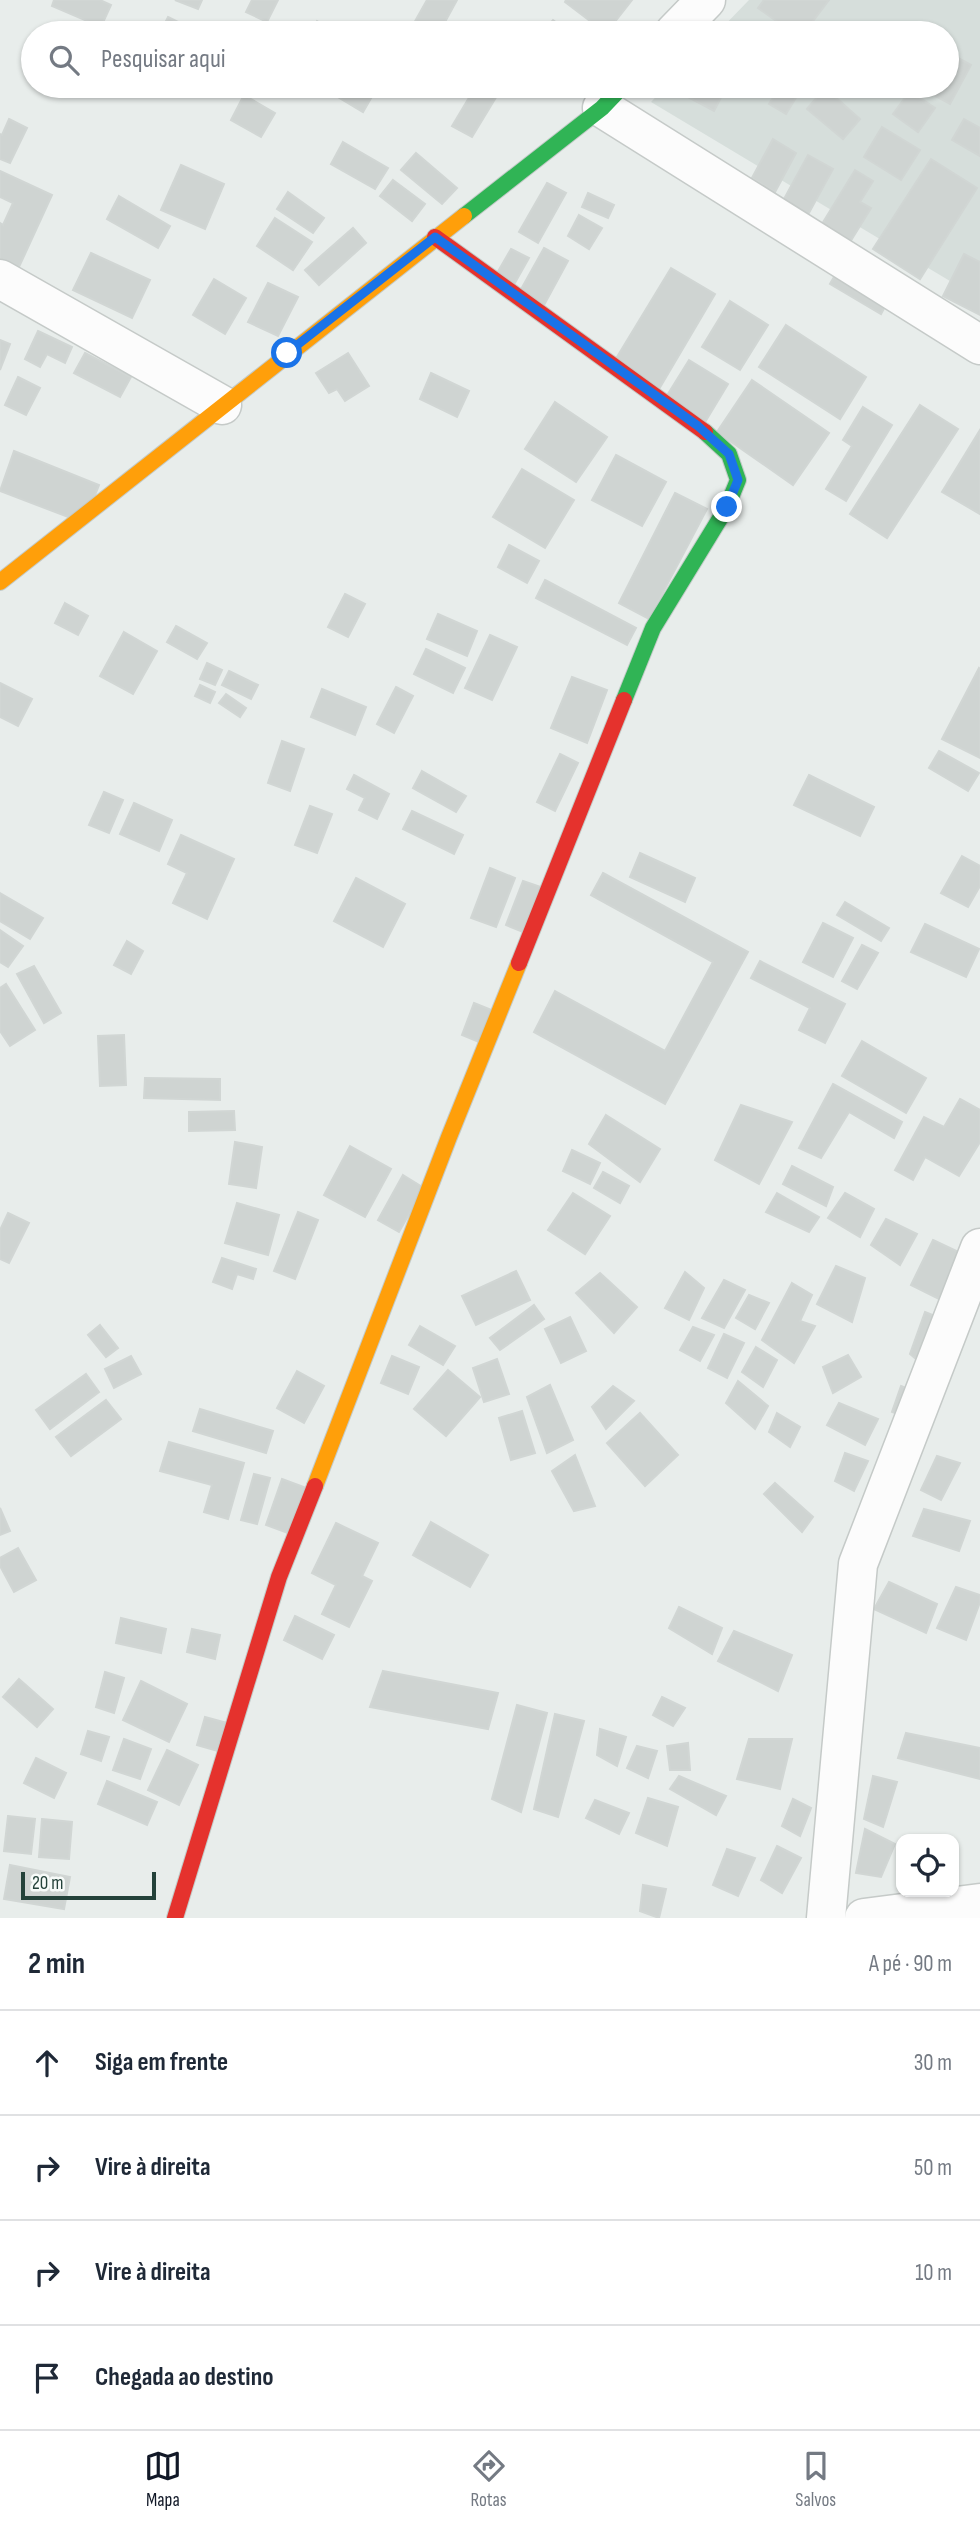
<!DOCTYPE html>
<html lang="pt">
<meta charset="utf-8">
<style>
body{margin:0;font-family:"Sofia Sans Condensed",sans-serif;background:#f2f2f3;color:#1f2937}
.controls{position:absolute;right:21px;bottom:21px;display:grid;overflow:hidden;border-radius:14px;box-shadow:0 2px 5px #0004}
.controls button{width:63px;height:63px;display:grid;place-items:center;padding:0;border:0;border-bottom:2px solid #e0e1e3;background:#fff;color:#1f2937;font:35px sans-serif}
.scale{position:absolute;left:21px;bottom:18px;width:135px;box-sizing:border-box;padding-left:7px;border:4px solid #24423a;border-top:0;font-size:19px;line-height:24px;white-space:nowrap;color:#24423a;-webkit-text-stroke:5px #f7fbf9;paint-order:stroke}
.stop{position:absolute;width:21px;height:21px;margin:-16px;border:5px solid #1a73e8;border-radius:50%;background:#fff}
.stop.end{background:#1a73e8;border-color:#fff;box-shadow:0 2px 7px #0008}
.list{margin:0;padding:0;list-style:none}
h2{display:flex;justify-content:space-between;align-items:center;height:91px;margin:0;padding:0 28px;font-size:30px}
h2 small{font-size:23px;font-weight:400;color:#747a83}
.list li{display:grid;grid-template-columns:46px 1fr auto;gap:21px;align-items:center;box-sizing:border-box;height:105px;padding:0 28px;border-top:2px solid #e0e1e3}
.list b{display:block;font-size:26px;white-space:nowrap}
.list em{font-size:23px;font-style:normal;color:#747a83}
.icon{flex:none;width:38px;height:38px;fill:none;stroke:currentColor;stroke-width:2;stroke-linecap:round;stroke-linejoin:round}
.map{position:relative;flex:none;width:980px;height:1918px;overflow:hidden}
.search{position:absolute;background:#fff;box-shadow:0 2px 5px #0004;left:21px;right:21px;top:21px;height:77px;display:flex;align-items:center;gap:18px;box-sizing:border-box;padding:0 24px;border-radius:38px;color:#747a83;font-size:26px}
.sheet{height:511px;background:#fff}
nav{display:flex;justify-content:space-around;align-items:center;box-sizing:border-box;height:98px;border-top:2px solid #e0e1e3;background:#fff;font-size:19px;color:#747a83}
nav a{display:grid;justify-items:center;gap:4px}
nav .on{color:#111827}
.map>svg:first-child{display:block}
.built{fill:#d6dedb}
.building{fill:#cfd4d2;stroke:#d1d6d4;stroke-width:2}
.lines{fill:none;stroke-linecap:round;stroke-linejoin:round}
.street-casing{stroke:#c5cac8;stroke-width:41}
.fast-casing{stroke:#c3cbc8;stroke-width:18}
.slow-casing{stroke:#c3cbc8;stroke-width:18}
.jam-casing{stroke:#c3cbc8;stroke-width:18}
.street{stroke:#fcfcfc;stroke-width:38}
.fast{stroke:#30b455;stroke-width:16}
.slow{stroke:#ff9f0a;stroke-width:16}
.jam{stroke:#e5322d;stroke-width:16}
.route{stroke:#1a73e8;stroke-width:9}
</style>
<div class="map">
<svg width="980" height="1918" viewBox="0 0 980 1918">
<rect width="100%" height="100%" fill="#e8edeb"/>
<path class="built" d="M749 0H980V299L651 102 666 86H947V33H717Z"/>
<g class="building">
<path d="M54 0H100L111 5 101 27 52 6Z"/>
<path d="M175 0H202L198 9Z"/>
<path d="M252 0H278L267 22 246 12Z"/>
<path d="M427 0H457L439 33H434L414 23Z"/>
<path d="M566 0H632L606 33 565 2Z"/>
<path d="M764 0H829L804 33H793L758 8Z"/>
<path d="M168 17 200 33H160Z"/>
<path d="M553 20 570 33H542Z"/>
<path d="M317 21 338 33H310Z"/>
<path d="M947 52 971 65 950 104 917 86H947Z"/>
<path d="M335 86H378L363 112 331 93Z"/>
<path d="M476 86H496L501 89 472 137 452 126Z"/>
<path d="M694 86H727L714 111 688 97Z"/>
<path d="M781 86H791L800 91 786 114 769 104Z"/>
<path d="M825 88 860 119 843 139 807 109Z"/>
<path d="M910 91 935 108 918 132 893 114Z"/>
<path d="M244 95 275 113 261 137 231 120Z"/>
<path d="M9 119 27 128 10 163 0 159V134L2 135Z"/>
<path d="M964 119 980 128V156L952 140Z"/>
<path d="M882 127 920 150 901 180 864 157Z"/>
<path d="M773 139 796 153 775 192 752 178Z"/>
<path d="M343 142 388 168 375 189 331 164Z"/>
<path d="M416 153 457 188 442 204 401 170Z"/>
<path d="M808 155 833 169 792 244 767 230Z"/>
<path d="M931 159 977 188 920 279 873 249Z"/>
<path d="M181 165 224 184 205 229 161 210Z"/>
<path d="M855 170 873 181 860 202 871 208 850 242 822 224Z"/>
<path d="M0 171 52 195 19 267 0 259V223L3 225 13 203 0 197Z"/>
<path d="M393 180 425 204 412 221 380 196Z"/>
<path d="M547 183 566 193 538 243 519 232Z"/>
<path d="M288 192 324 218 313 233 277 209Z"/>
<path d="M588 193 614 205 608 218 582 207Z"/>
<path d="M119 196 170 226 158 248 107 219Z"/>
<path d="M579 215 602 228 589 249 568 236Z"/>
<path d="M275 218 312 242 293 270 257 246Z"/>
<path d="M353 228 366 243 319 285 305 270Z"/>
<path d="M544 248 568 261 538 316 514 302Z"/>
<path d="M511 249 529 258 511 290 493 280Z"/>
<path d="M91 253 150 280 132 318 73 290Z"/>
<path d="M964 254 980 262V315L943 296Z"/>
<path d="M841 265 891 295 881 314 830 284Z"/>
<path d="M671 268 715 294 659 389 614 362Z"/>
<path d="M214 279 246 298 225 334 193 315Z"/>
<path d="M268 283 298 297 278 336 248 322Z"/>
<path d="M730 301 768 325 740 370 702 347Z"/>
<path d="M786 325 866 377 840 419 759 367Z"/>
<path d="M38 331 72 347 65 363 47 354 40 367 25 359Z"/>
<path d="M0 340 10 344 0 370Z"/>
<path d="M85 353 131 377 120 397 74 373Z"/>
<path d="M348 353 369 386 345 401 337 389 329 393 316 373Z"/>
<path d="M689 360 728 384 702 427 663 402Z"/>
<path d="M431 373 469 391 457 417 420 399Z"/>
<path d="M18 377 40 388 26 415 5 405Z"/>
<path d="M752 380 829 433 793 485 717 432Z"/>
<path d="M555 402 607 437 576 482 525 449Z"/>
<path d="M920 405 958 429 887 538 850 514Z"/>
<path d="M863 407 892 425 846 501 826 489 852 446 843 440Z"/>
<path d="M980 430V514L942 492Z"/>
<path d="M14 451 99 485 84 523 0 491Z"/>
<path d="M616 455 666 482 642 526 592 500Z"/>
<path d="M522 469 574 500 545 548 493 517Z"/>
<path d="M675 493 707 509 649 619 619 603Z"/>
<path d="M509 545 539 561 527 583 498 567Z"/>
<path d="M545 580 636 628 627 645 536 598Z"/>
<path d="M345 594 365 604 348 637 328 627Z"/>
<path d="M65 603 88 616 78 635 55 623Z"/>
<path d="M438 614 477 631 467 656 427 639Z"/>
<path d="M176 626 207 643 197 659 167 642Z"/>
<path d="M124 632 157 651 133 694 100 676Z"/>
<path d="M490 635 517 647 492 700 465 688Z"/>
<path d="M426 649 465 668 453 693 414 674Z"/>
<path d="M207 663 222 670 215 685 200 679Z"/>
<path d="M979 668 980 669V758L942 739Z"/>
<path d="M229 671 258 685 251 699 222 685Z"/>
<path d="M572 677 607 690 587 743 551 728Z"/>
<path d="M0 683 32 699 18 726 0 717Z"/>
<path d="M200 685 215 692 210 703 195 696Z"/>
<path d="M396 687 413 696 394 733 377 724Z"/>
<path d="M322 689 366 707 355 735 311 717Z"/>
<path d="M226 694 246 708 240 717 219 703Z"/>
<path d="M282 741 304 749 290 791 268 783Z"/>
<path d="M939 751 979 773 968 791 929 768Z"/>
<path d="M560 754 578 763 555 811 537 802Z"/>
<path d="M422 771 466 796 456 812 413 788Z"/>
<path d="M354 775 389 794 377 819 359 810 365 798 347 789Z"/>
<path d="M809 775 874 807 860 836 794 805Z"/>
<path d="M104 792 123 800 109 833 89 825Z"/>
<path d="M134 803 172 820 159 851 120 834Z"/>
<path d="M310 806 332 814 317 853 295 845Z"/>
<path d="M412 811 463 835 454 854 403 829Z"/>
<path d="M181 835 234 859 207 919 173 903 187 873 168 864Z"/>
<path d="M640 853 695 878 685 902 630 877Z"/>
<path d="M962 856 980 866V886L968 907 941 893Z"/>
<path d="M490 868 515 878 496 927 471 918Z"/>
<path d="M603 873 748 952 665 1104 534 1032 555 991 665 1051 713 962 591 895Z"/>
<path d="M356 878 405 904 383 947 334 921Z"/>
<path d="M523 881 541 887 523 932 506 925Z"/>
<path d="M0 893 43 918 30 939 0 921Z"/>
<path d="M845 902 889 928 881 941 837 915Z"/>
<path d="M823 923 853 938 833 977 803 962Z"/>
<path d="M925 924 979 949 966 977 911 952Z"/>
<path d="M0 930 23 946 8 967 0 962Z"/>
<path d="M127 941 143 951 131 974 114 965Z"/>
<path d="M862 945 878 953 857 989 842 981Z"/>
<path d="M760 961 845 1004 825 1043 799 1030 810 1008 751 978Z"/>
<path d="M34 966 61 1013 44 1023 17 974Z"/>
<path d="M6 984 35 1030 10 1046 0 1031V988Z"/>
<path d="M474 1003 504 1015 491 1047 462 1035Z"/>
<path d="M124 1035 126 1085 100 1086 98 1036Z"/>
<path d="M862 1041 926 1078 906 1113 842 1076Z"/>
<path d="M145 1078 220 1079V1100L144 1098Z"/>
<path d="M833 1084 902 1122 894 1138 849 1112 821 1158 799 1148Z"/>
<path d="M960 1099 980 1110V1142L959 1176 925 1157 913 1180 895 1170 924 1117 944 1127Z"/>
<path d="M741 1105 792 1122 759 1184 715 1160Z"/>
<path d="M234 1111 235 1130 189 1131V1112Z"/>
<path d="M606 1115 660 1149 640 1182 589 1144Z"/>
<path d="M235 1142 262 1147 256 1188 229 1184Z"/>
<path d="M350 1146 391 1169 365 1217 324 1195Z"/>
<path d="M572 1150 600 1163 590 1184 563 1171Z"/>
<path d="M792 1166 833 1187 826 1206 783 1184Z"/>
<path d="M603 1172 629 1186 620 1203 594 1188Z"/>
<path d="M403 1175 424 1188 399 1232 378 1220Z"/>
<path d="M573 1193 610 1216 585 1254 548 1230Z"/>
<path d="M777 1193 819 1217 809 1232 766 1212Z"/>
<path d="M845 1193 874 1209 860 1237 828 1218Z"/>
<path d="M237 1203 279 1215 268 1255 225 1243Z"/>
<path d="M298 1212 318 1220 295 1279 274 1271Z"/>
<path d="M8 1213 29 1223 9 1263 0 1259V1230Z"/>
<path d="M886 1219 917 1234 900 1265 871 1245Z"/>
<path d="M933 1240 980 1262 959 1309 911 1285Z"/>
<path d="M222 1258 256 1269 253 1279 237 1274 232 1289 213 1282Z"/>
<path d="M836 1266 865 1278 852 1322 817 1304Z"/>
<path d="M516 1271 530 1300 476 1325 462 1296Z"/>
<path d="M685 1272 704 1288 689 1320 665 1308Z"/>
<path d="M600 1273 637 1307 614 1333 576 1293Z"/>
<path d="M724 1280 745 1290 724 1328 702 1318Z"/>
<path d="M792 1283 812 1295 800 1321 815 1326 794 1363 762 1340Z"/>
<path d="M749 1295 769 1303 755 1329 736 1318Z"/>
<path d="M534 1305 544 1319 500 1350 490 1338Z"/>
<path d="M925 1312 950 1322 929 1370 910 1354Z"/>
<path d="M570 1317 586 1351 561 1363 545 1329Z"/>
<path d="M100 1325 118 1348 106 1357 88 1335Z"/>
<path d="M420 1326 455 1346 443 1365 409 1345Z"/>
<path d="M693 1327 714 1335 700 1361 680 1350Z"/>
<path d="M724 1334 744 1343 727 1378 708 1368Z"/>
<path d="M756 1347 777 1360 763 1387 742 1372Z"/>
<path d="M848 1355 861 1377 833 1393 823 1367Z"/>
<path d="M131 1356 141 1374 114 1388 105 1369Z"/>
<path d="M392 1356 419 1367 408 1394 381 1383Z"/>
<path d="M497 1359 509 1394 484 1402 473 1368Z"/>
<path d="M448 1370 480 1397 446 1436 414 1409Z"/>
<path d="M297 1371 324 1386 304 1423 277 1408Z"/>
<path d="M86 1374 99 1392 50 1429 36 1410Z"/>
<path d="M738 1381 768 1406 755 1429 726 1403Z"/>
<path d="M550 1385 573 1440 547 1453 527 1397Z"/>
<path d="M613 1386 634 1401 606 1429 592 1407Z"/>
<path d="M901 1386 920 1394 908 1418 892 1412Z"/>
<path d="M106 1400 121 1419 71 1456 56 1437Z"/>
<path d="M839 1403 878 1419 865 1445 827 1425Z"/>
<path d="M200 1409 273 1431 266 1453 193 1431Z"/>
<path d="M522 1411 535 1453 511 1460 499 1418Z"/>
<path d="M640 1413 678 1455 645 1486 607 1443Z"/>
<path d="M777 1413 800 1427 790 1447 769 1432Z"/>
<path d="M169 1442 244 1463 228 1519 204 1512 212 1485 160 1471Z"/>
<path d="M845 1453 868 1461 854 1491 835 1481Z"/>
<path d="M575 1455 595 1506 574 1511 552 1471Z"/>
<path d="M937 1456 960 1463 941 1500 921 1490Z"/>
<path d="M254 1474 270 1478 257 1524 241 1520Z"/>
<path d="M282 1479 312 1490 296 1536 266 1525Z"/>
<path d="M775 1483 813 1517 802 1532 764 1494Z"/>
<path d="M0 1508 10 1531 0 1535Z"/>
<path d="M924 1509 970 1521 959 1551 913 1536Z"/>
<path d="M431 1522 488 1555 470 1587 413 1555Z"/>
<path d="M336 1523 378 1543 362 1576 372 1581 349 1627 322 1614 336 1585 312 1573Z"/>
<path d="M18 1548 36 1580 14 1592 0 1566V1558Z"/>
<path d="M889 1582 937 1604 926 1633 874 1609Z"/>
<path d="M956 1587 980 1595V1602L966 1640 937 1628Z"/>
<path d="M679 1607 722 1628 712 1654 669 1628Z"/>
<path d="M295 1616 334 1635 322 1659 284 1640Z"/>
<path d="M121 1618 166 1629 161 1653 116 1643Z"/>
<path d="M192 1629 220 1635 215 1659 187 1652Z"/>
<path d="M734 1631 792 1655 778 1691 718 1661Z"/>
<path d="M383 1671 498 1693 488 1729 370 1707Z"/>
<path d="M105 1672 124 1678 114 1713 96 1707Z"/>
<path d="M19 1679 53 1709 37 1727 3 1697Z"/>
<path d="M141 1681 187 1704 169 1742 123 1720Z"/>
<path d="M662 1697 685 1708 673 1726 653 1715Z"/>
<path d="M517 1705 547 1713 521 1812 492 1799Z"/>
<path d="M555 1714 584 1721 558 1817 534 1809Z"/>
<path d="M205 1717 227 1723 218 1751 197 1745Z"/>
<path d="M600 1729 626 1737 617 1766 597 1755Z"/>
<path d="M88 1731 109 1737 101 1761 81 1754Z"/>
<path d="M906 1733 980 1748V1779L898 1758Z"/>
<path d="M124 1739 151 1749 140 1779 113 1770Z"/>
<path d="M749 1739H792L780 1789 737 1779Z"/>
<path d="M688 1743 690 1770H670L667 1746Z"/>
<path d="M637 1746 657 1751 648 1778 627 1768Z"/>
<path d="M167 1750 198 1765 179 1805 148 1790Z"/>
<path d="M36 1758 66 1773 54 1798 24 1783Z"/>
<path d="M679 1776 726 1796 716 1815 670 1789Z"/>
<path d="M873 1776 897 1782 883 1827 864 1819Z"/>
<path d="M107 1781 157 1802 147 1825 98 1804Z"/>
<path d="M648 1798 678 1807 667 1846 636 1833Z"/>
<path d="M793 1799 811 1808 800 1836 782 1826Z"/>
<path d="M595 1800 629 1813 619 1834 586 1818Z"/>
<path d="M8 1816 35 1819 31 1854 4 1851Z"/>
<path d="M42 1819 72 1822 69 1859 39 1857Z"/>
<path d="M865 1829 895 1844 881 1877 856 1873Z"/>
<path d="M777 1846 801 1858 782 1893 761 1880Z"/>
<path d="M727 1849 755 1858 738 1896 713 1885Z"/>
<path d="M10 1865 70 1877 64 1909 4 1899Z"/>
<path d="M643 1885 666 1889 659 1918 640 1911Z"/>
</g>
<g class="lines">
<defs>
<g id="street">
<path d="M674 33 706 0"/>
<path d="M602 108 980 345"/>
<path d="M0 279 222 405"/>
<path d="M826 1918 858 1564 980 1248"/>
<path d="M864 1918 980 1903"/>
</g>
<g id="fast">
<path d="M464 216 602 108 623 86"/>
<path d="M624 700 653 628 727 507 738 480 729 454 705 432"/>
</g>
<g id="slow">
<path d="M0 582 464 216"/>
<path d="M315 1486 449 1137 519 963"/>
</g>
<g id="jam">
<path d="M435 237 705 432"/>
<path d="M519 963 624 700"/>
<path d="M175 1918 279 1577 315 1486"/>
</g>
</defs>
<use href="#street" class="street-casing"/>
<use href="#fast" class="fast-casing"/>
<use href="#slow" class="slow-casing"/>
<use href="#jam" class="jam-casing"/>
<use href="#street" class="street"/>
<use href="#fast" class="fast"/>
<use href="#slow" class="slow"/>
<use href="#jam" class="jam"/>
</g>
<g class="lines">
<path class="route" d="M287 353 435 237 698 426 729 454 738 480 727 507"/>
</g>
</svg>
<div class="controls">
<button><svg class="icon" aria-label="locate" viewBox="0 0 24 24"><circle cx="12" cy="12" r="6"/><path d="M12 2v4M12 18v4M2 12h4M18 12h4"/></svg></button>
</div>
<div class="scale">20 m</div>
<div class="stop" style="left:287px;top:353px"></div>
<div class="stop end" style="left:727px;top:507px"></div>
<div class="search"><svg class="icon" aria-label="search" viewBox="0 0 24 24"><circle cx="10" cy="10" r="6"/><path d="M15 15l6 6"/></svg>Pesquisar aqui</div>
</div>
<section class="sheet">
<h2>2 min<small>A pé · 90 m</small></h2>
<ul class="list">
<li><svg class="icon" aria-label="ahead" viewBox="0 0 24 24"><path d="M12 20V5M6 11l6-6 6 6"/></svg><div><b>Siga em frente</b></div><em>30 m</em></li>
<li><svg class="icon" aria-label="right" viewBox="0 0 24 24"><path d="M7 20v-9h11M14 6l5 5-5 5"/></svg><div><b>Vire à direita</b></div><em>50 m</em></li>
<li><svg class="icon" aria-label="right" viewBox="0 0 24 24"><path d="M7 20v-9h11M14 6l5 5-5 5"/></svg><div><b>Vire à direita</b></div><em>10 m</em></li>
<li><svg class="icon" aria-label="arrive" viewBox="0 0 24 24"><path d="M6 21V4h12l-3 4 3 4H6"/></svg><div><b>Chegada ao destino</b></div></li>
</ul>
</section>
<nav>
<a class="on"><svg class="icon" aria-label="map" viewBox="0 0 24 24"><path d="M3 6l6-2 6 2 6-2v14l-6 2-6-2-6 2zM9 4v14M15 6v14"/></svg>Mapa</a>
<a><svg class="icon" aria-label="directions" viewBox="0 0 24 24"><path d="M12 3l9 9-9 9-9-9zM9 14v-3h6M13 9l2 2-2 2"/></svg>Rotas</a>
<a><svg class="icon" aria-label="saved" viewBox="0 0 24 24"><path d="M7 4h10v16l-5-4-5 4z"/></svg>Salvos</a>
</nav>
